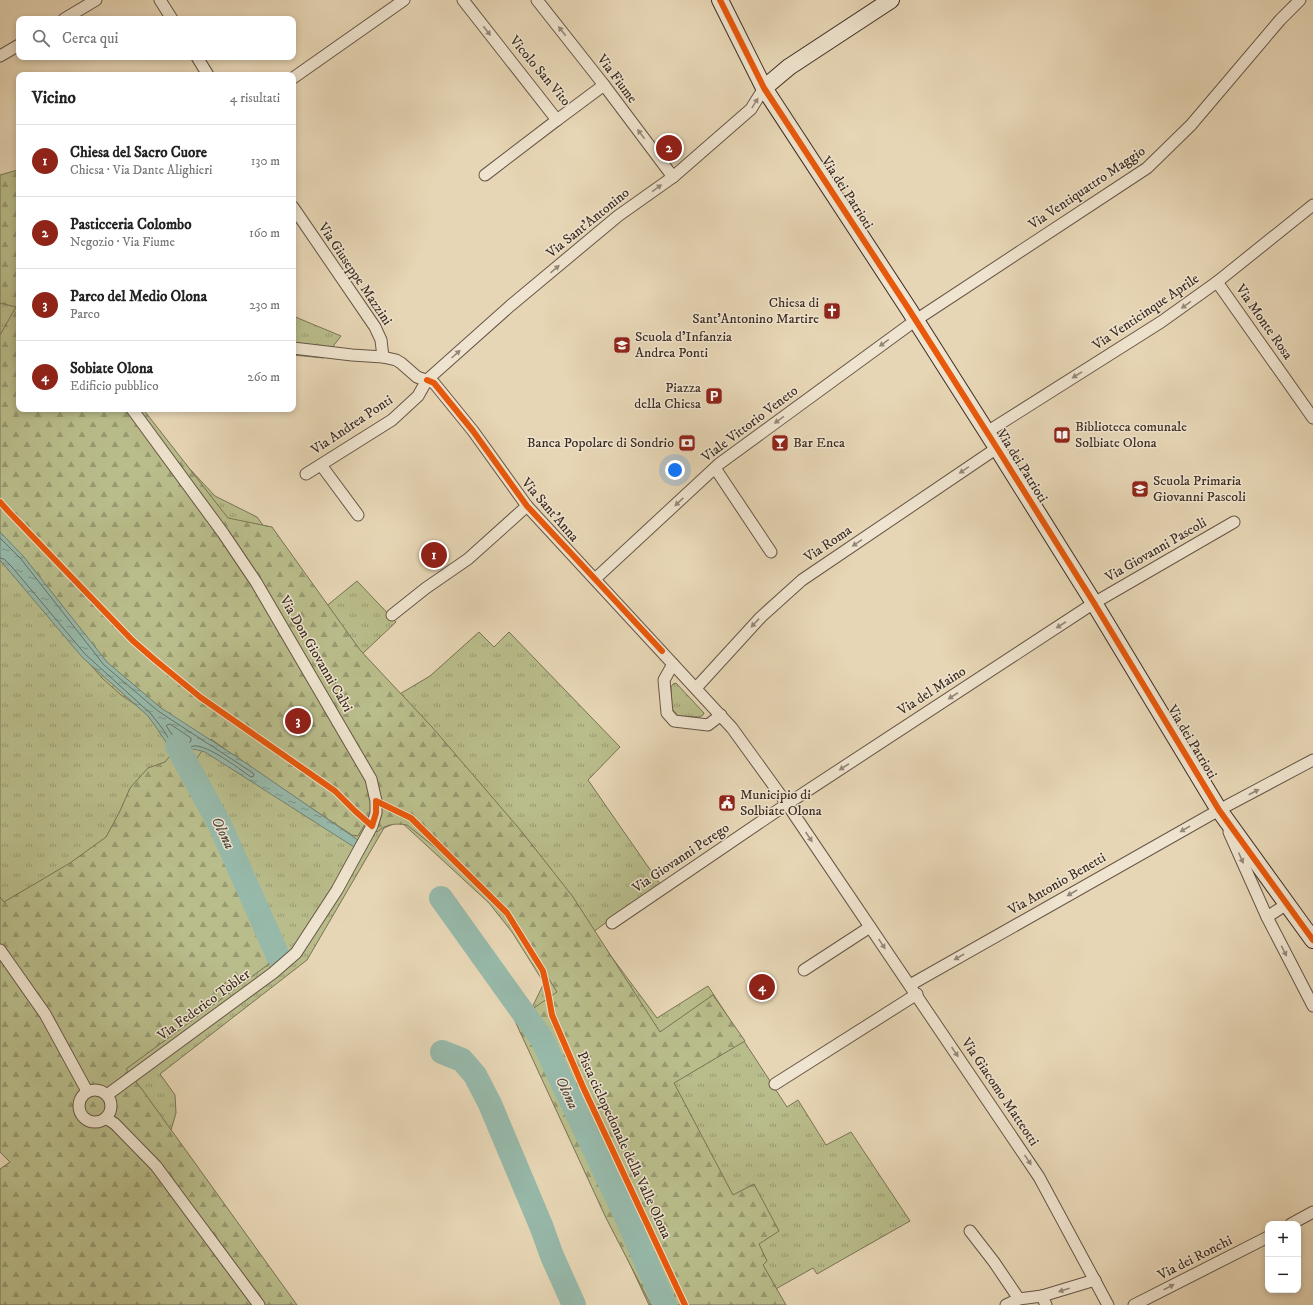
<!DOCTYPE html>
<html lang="it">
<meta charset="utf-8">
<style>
body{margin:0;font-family:"IM FELL DW Pica",serif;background:#f6f6f6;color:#222}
.controls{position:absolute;right:12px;bottom:12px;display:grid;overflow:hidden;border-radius:8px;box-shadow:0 2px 6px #0003}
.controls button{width:36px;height:36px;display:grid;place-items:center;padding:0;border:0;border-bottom:1px solid #e0e0e0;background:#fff;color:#222;font:20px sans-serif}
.you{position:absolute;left:675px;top:470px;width:14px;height:14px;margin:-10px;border:3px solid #fff;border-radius:50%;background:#1a73e8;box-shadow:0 0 0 6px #1a73e833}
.badge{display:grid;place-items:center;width:26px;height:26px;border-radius:50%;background:#8f2418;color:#fff;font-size:13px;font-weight:700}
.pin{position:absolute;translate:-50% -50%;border:2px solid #fff;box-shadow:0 1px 4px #0006}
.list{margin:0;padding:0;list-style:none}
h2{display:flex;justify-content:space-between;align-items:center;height:52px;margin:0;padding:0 16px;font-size:17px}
h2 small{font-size:13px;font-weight:400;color:#767676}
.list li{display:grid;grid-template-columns:26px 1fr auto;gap:12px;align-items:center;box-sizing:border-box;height:72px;padding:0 16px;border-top:1px solid #e0e0e0}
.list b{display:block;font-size:15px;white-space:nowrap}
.list p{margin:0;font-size:13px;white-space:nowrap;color:#767676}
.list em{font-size:13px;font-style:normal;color:#767676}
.icon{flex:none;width:22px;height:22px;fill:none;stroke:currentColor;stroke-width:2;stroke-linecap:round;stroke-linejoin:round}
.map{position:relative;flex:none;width:1313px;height:1305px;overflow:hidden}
.search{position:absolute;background:#fff;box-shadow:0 2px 6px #0003;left:16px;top:16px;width:280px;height:44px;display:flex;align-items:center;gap:10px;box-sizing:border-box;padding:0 14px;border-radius:8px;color:#767676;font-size:15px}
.panel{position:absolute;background:#fff;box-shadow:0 2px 6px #0003;left:16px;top:72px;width:280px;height:340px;border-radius:8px}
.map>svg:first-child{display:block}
.grass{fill:url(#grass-tufts);stroke:#7a7456}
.forest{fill:url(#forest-firs);stroke:#7a7456}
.water{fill:url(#water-ripples);stroke:#738174}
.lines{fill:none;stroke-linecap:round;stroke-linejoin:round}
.shore{stroke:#6a7266;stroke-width:1}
.river{stroke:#97b9aa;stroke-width:24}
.street-casing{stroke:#675647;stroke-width:13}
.secondary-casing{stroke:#3c2c22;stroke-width:18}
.street{stroke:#efe4cf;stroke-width:11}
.secondary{stroke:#efe4cf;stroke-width:16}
.cycleway-casing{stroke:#efe4cf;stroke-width:8}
.cycleway{stroke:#e8590c;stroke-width:6}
.oneway{fill:#968878}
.labels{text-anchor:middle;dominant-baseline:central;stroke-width:3;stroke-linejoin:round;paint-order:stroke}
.street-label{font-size:14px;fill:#3c2c22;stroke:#efe4cf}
.poi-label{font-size:14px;fill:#3c2c22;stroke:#efe4cf;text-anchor:start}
.water-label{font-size:15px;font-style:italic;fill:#4e483d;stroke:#efe4cf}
</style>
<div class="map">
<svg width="1313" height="1305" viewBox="0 0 1313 1305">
<defs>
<pattern id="grass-tufts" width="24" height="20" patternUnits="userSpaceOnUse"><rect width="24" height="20" fill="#b9bd8b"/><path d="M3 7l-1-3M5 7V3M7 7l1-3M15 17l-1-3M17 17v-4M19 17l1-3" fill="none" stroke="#989a71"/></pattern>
<pattern id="forest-firs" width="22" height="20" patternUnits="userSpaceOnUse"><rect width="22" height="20" fill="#b9bd8b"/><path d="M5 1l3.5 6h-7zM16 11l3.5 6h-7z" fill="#989a71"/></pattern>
<pattern id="water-ripples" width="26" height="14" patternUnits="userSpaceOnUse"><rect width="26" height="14" fill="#97b9aa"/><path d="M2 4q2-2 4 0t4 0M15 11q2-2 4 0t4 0" fill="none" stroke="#7c978a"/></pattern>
</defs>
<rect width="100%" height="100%" fill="#e7d6b5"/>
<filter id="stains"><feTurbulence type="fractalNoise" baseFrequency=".005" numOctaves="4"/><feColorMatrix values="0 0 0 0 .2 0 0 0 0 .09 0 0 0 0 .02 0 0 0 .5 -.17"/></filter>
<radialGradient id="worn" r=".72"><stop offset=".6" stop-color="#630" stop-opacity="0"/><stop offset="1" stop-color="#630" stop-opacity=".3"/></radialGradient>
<g class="grass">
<path d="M19 175V409H134L215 496 257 517 324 608 357 581 396 622 360 656 398 695 430 676 479 632 494 647 509 632 620 747 588 780 660 884 593 932 657 1018 708 986 787 1107 798 1100 826 1145 851 1132 910 1221 817 1274 813 1268 765 1295 770 1305H649L531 1052 520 1032 544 983 512 932 489 903 400 821 384 828 307 960 160 1074 175 1095 176 1113 168 1140 0 1042V176Z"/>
<path d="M293 316 341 336 324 358 293 355Z"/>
<path d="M676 683 704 713 703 715 700 717 678 716 672 709 671 687 673 684Z"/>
</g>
<path class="forest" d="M18 170 19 171V409H143L228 518 272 527 360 650 432 727 522 832 573 897 660 1032 713 995 745 1041 674 1083 733 1195 754 1184 779 1231 759 1244 767 1261 763 1265 786 1305H651L606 1218 515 1021 557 992 518 930 456 864 407 825C395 823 386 824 377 832L365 824 358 836 352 835 264 777 211 739 185 774 227 849 235 866 239 880 251 903 273 961 126 1069 141 1088 297 1305H0V1169L10 1162 0 1152V897L4 902 70 863 106 837 120 811 130 788 148 768 165 762 175 750 145 711 121 695 102 678 0 560V335L16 307 0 303V175Z"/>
<path class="water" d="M0 532 24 557 107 662 161 708 240 759 358 840 354 847 205 752 194 749 192 751 202 770 188 776 158 730 148 716 82 657 0 560Z"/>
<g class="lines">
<g class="shore">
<path d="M0 538 21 559 104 665 158 711 253 773 254 776 251 777C238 768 207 744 193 746L189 750V756L195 767 191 770H189L162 728 151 714 85 654 12 567 4 559 0 558"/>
<path d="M167 725 170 724 191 738V741L183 749 181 748 167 727Z"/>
</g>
<g class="river">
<path d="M177 746 220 825 278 956"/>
<path d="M441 898 542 1039 563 1084 623 1210 665 1305"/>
<path d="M442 1052 462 1060 475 1075 490 1104 542 1228 552 1256 574 1305"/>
</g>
<defs>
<g id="street">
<path d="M160 0 172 19"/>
<path d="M463 0 557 120 604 85"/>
<path d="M537 0 604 85 673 177"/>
<path d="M64 19 96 0"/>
<path d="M0 56 19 45"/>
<path d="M197 57 208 75"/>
<path d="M293 78 404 0"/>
<path d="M485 175 557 120"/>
<path d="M293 207 375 327 381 340 383 357"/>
<path d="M1217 282 1313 418"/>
<path d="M293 348 352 355 383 357 396 360 401 363 417 377 434 383 473 431 527 506 732 728 787 804 1039 1177 1108 1305"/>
<path d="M987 432 1161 322 1217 282 1313 205"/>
<path d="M321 465 358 515"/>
<path d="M715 468 771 552"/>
<path d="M306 474 392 420 418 396 427 380 510 306 618 216 673 177 751 109 764 88"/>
<path d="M595 579 719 464 916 320 1147 168 1191 125 1280 20 1300 0"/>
<path d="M392 615 426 588 468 559 527 506"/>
<path d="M673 664 664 680 667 713 674 721 708 725 721 715"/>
<path d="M696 688 761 617 802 580 997 448"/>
<path d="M1229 832 1267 917 1313 1006"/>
<path d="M1267 917 1287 904"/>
<path d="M612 923 787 804 1094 603 1234 522"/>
<path d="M0 950 45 1014 87 1091"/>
<path d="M804 970 870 927"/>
<path d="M910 985 1219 810 1313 760"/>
<path d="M775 1084 917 994"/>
<circle cx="95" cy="1106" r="16"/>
<path d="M107 1095 273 973 296 953 337 890 372 826 376 813V801L371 779 256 582 223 533 132 409"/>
<path d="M106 1118 115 1124 156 1166 259 1305"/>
<path d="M1291 1224 1313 1212"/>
<path d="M970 1231 994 1262 1019 1299"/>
<path d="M1006 1305 1019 1299 1042 1296"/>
<path d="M1046 1305 1042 1296 1095 1280"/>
<path d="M1134 1305 1268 1237"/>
</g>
<g id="secondary">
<path d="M720 0 764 88 908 308 997 448 1094 603 1219 810 1313 940"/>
<path d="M764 88 789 67 891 0"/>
</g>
</defs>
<use href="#street" class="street-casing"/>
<use href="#secondary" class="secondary-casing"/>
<use href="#street" class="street"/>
<use href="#secondary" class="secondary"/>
<defs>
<g id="cycleway">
<path d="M720 0 764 88 908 308 997 448 1094 603 1219 810 1313 940"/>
<path d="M427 380 434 383 473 431 527 506 662 651"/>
<path d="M0 502 9 512 132 640 155 660 200 697 335 791 355 811 372 826 376 813V801L411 818 507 913 543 971 548 993 552 1015 583 1087 685 1305"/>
</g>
</defs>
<use href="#cycleway" class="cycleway-casing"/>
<use href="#cycleway" class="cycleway"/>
</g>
<defs><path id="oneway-solid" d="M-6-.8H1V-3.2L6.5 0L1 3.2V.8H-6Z"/></defs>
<g class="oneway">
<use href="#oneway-solid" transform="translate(487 31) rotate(52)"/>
<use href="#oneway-solid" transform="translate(562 31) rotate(-128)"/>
<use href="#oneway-solid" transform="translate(755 103) rotate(-58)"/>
<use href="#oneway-solid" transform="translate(641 134) rotate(-127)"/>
<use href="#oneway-solid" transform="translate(657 188) rotate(-36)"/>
<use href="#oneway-solid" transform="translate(555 269) rotate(-40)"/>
<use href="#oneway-solid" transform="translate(1186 305) rotate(144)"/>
<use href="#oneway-solid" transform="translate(884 343) rotate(144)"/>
<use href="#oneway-solid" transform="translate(456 354) rotate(-42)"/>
<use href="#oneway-solid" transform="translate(1077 375) rotate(148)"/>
<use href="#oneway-solid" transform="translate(779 420) rotate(144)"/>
<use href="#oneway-solid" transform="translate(964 470) rotate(146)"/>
<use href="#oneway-solid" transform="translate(679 502) rotate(137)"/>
<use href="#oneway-solid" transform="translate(857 543) rotate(146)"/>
<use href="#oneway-solid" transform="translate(755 623) rotate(133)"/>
<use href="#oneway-solid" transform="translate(1061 625) rotate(147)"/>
<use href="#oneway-solid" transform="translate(953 696) rotate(147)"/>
<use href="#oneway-solid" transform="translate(844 767) rotate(147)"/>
<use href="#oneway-solid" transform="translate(1254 792) rotate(-28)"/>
<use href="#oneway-solid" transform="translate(1185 829) rotate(150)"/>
<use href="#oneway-solid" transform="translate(809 837) rotate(56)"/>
<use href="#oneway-solid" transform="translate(1241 858) rotate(66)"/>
<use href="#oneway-solid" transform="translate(1072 893) rotate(150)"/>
<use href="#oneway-solid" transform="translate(882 944) rotate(56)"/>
<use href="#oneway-solid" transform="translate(1284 951) rotate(63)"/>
<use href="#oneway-solid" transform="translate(959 957) rotate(150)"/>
<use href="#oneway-solid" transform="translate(955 1052) rotate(56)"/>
<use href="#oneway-solid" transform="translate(1028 1160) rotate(56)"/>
<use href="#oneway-solid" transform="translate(1169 1287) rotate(-27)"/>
<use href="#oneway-solid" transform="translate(1064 1290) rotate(163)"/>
</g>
<defs>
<symbol id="church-square" viewBox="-11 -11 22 22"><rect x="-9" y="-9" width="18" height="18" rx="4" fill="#8f2418" stroke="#efe4cf"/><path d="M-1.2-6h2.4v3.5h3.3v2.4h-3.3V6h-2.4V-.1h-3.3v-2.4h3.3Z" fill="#fff"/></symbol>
<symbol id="school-square" viewBox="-11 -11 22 22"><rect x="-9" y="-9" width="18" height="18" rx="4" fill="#8f2418" stroke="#efe4cf"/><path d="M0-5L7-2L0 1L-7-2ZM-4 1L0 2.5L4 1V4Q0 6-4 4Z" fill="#fff"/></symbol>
<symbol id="parking-square" viewBox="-11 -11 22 22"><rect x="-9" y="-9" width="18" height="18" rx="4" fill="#8f2418" stroke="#efe4cf"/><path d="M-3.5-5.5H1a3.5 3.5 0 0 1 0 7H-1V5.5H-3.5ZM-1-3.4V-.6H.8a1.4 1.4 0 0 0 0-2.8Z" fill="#fff"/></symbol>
<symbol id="library-square" viewBox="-11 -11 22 22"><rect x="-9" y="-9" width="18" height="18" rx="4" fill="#8f2418" stroke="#efe4cf"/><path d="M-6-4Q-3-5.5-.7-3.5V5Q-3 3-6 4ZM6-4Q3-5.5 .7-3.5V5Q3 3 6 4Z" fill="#fff"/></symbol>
<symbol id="bank-square" viewBox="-11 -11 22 22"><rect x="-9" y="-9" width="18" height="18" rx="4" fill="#8f2418" stroke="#efe4cf"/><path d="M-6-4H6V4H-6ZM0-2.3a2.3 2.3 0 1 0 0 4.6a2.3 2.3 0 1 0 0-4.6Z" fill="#fff"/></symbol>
<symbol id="bar-square" viewBox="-11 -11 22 22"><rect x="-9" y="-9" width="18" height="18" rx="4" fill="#8f2418" stroke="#efe4cf"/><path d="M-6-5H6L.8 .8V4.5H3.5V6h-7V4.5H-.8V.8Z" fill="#fff"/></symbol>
<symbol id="civic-square" viewBox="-11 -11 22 22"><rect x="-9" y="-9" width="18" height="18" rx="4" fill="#8f2418" stroke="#efe4cf"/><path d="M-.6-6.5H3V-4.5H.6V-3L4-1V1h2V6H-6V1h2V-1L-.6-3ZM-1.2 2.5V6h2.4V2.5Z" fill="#fff"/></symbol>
</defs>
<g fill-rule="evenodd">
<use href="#church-square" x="822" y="301" width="20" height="20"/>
<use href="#school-square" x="612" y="335" width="20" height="20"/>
<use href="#parking-square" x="704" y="386" width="20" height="20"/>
<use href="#library-square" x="1052" y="425" width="20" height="20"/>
<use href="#bank-square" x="677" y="433" width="20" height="20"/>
<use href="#bar-square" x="770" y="433" width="20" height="20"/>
<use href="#school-square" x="1130" y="479" width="20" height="20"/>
<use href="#civic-square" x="717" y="793" width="20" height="20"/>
</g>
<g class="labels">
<g class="street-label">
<text transform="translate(540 71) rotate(50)">Vicolo San Vito</text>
<text transform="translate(617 79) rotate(53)">Via Fiume</text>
<text transform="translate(1087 188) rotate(-34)">Via Ventiquattro Maggio</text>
<text transform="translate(847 193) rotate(57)">Via dei Patrioti</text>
<text transform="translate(588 223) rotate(-39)">Via Sant'Antonino</text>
<text transform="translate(355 274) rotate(56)">Via Giuseppe Mazzini</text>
<text transform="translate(1146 312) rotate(-34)">Via Venticinque Aprile</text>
<text transform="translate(1264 322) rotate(55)">Via Monte Rosa</text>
<text transform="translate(750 424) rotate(-37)">Viale Vittorio Veneto</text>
<text transform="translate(352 425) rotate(-34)">Via Andrea Ponti</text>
<text transform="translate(1022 466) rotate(58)">Via dei Patrioti</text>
<text transform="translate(550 510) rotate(49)">Via Sant'Anna</text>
<text transform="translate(828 544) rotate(-34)">Via Roma</text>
<text transform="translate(1156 550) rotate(-30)">Via Giovanni Pascoli</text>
<text transform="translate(316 654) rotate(60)">Via Don Giovanni Calvi</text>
<text transform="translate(932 691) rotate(-33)">Via del Maino</text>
<text transform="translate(1192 742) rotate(59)">Via dei Patrioti</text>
<text transform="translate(681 858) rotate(-34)">Via Giovanni Perego</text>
<text transform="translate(1057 884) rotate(-30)">Via Antonio Benetti</text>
<text transform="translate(204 1005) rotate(-36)">Via Federico Tobler</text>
<text transform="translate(1000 1092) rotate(56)">Via Giacomo Matteotti</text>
<text transform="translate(624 1145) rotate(65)">Pista ciclopedonale della Valle Olona</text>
<text transform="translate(1195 1258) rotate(-27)">Via dei Ronchi</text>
</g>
<g class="poi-label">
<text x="819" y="303" text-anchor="end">Chiesa di<tspan x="819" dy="16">Sant'Antonino Martire</tspan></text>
<text x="635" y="337">Scuola d'Infanzia<tspan x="635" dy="16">Andrea Ponti</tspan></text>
<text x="701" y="388" text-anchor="end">Piazza<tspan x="701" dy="16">della Chiesa</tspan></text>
<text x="1075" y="427">Biblioteca comunale<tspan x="1075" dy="16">Solbiate Olona</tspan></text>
<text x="674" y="443" text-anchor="end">Banca Popolare di Sondrio</text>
<text x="793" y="443">Bar Enea</text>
<text x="1153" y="481">Scuola Primaria<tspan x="1153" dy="16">Giovanni Pascoli</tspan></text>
<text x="740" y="795">Municipio di<tspan x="740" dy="16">Solbiate Olona</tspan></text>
</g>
<g class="water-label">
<text transform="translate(223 833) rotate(64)">Olona</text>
<text transform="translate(567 1093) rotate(65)">Olona</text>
</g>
</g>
<rect width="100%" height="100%" filter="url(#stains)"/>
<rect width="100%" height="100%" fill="url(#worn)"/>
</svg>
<div class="controls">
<button>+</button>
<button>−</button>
</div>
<div class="you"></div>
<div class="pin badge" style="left:434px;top:555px">1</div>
<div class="pin badge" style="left:669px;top:148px">2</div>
<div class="pin badge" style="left:298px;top:721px">3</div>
<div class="pin badge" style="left:762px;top:987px">4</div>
<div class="search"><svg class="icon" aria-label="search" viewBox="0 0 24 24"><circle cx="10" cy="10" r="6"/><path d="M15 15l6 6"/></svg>Cerca qui</div>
<section class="panel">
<h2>Vicino<small>4 risultati</small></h2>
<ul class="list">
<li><span class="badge">1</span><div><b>Chiesa del Sacro Cuore</b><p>Chiesa · Via Dante Alighieri</p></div><em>130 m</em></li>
<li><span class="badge">2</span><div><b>Pasticceria Colombo</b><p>Negozio · Via Fiume</p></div><em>160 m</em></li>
<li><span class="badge">3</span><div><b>Parco del Medio Olona</b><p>Parco</p></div><em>230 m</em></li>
<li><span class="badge">4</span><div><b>Sobiate Olona</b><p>Edificio pubblico</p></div><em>260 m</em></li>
</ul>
</section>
</div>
